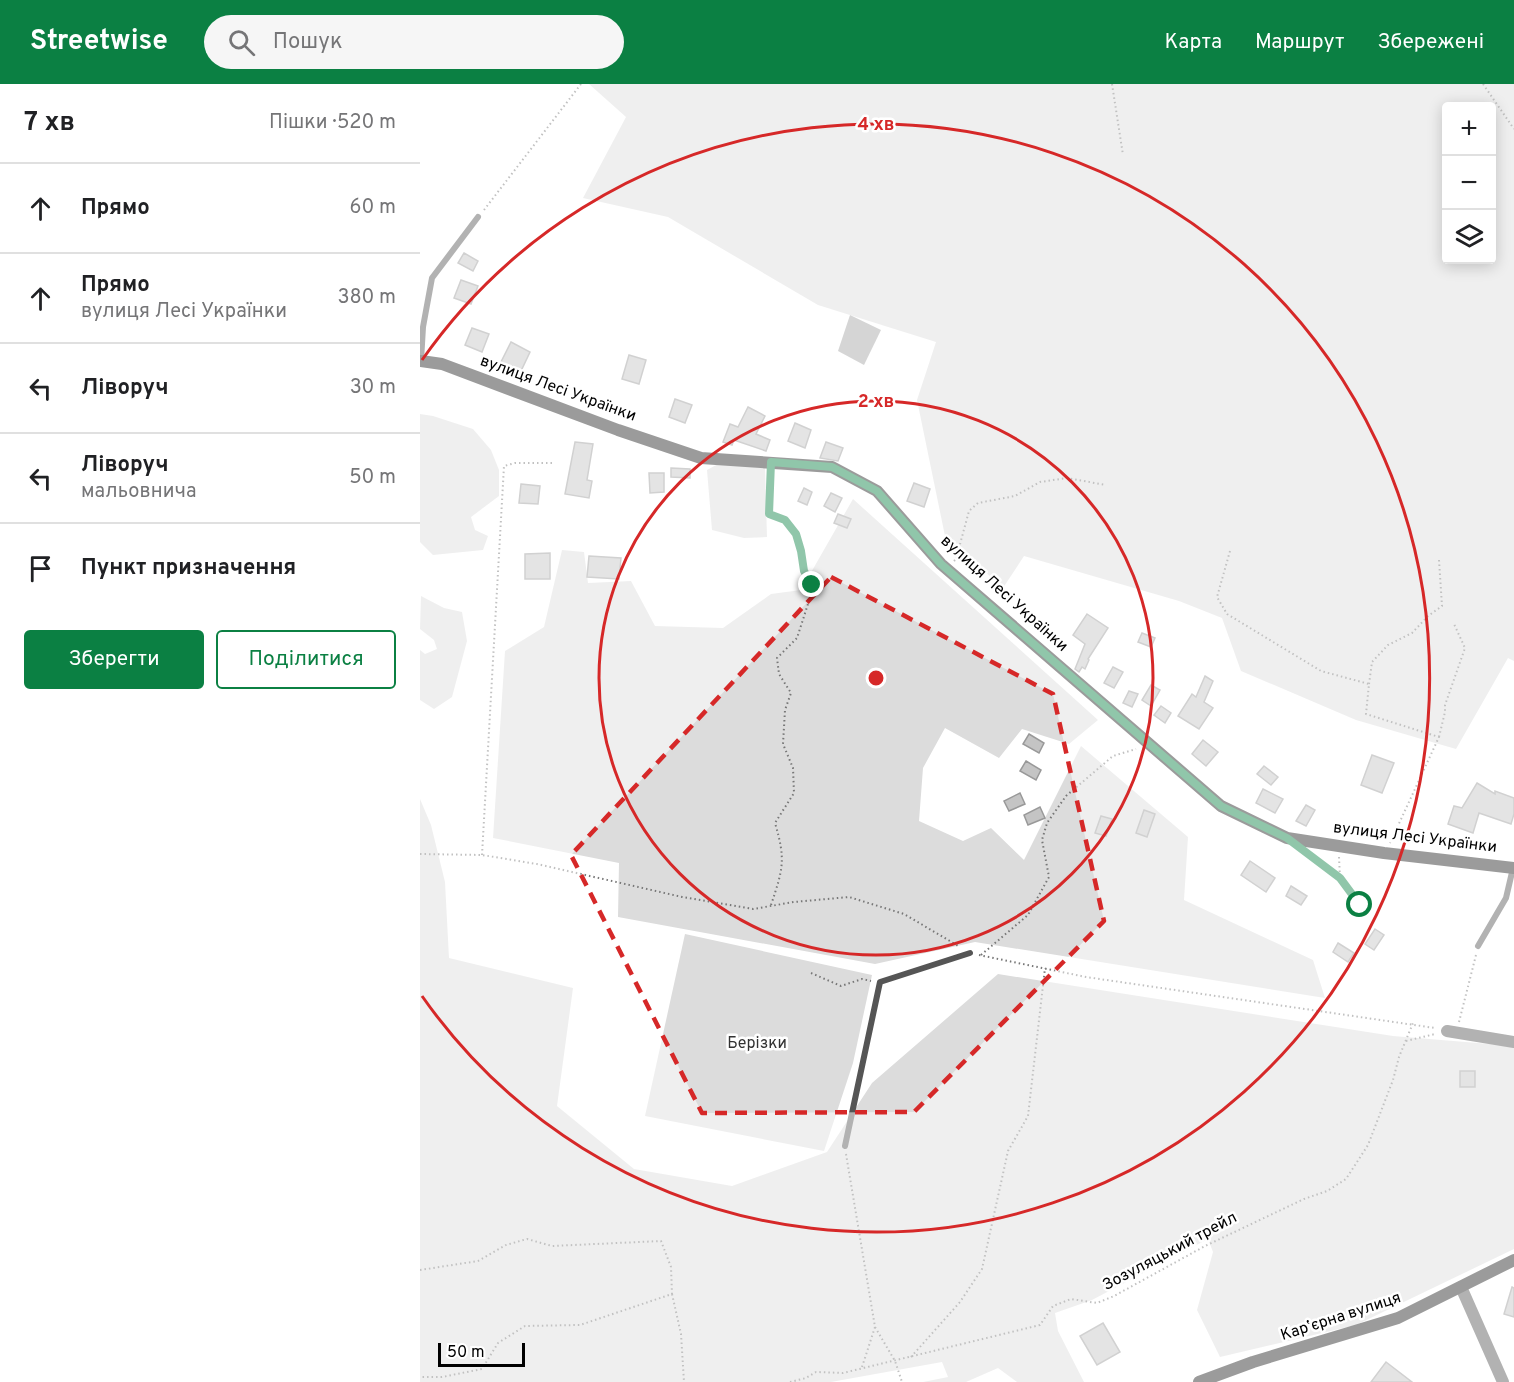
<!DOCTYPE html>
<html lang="uk">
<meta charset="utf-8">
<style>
body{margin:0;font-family:Overpass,sans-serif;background:#f6f6f6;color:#202124}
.controls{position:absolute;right:18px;top:18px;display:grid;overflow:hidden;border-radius:6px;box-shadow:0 3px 15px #0003}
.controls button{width:54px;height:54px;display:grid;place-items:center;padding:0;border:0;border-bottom:2px solid #e0e0e0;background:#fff;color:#202124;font:30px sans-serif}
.scale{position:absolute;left:18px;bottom:15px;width:87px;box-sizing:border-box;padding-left:6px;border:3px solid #000;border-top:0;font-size:16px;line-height:21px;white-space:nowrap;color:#000;-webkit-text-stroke:4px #fff;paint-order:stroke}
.stop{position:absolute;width:18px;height:18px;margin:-14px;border:4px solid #0b8043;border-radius:50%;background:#fff}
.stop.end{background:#0b8043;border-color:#fff;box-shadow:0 2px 6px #0008}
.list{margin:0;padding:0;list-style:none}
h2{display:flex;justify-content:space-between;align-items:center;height:78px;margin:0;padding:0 24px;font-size:26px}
h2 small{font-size:20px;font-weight:400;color:#757577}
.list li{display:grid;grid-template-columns:39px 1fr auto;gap:18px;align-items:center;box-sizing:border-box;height:90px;padding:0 24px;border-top:2px solid #e0e0e0}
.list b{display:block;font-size:22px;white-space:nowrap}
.list p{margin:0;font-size:20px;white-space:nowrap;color:#757577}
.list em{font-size:20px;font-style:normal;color:#757577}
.actions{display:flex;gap:12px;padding:18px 24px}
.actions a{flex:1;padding:14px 0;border:2px solid #0b8043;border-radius:6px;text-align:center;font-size:21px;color:#0b8043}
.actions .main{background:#0b8043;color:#fff}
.icon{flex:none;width:33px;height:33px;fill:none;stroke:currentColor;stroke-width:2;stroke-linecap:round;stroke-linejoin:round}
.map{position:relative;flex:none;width:1094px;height:1298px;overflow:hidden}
header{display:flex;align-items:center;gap:36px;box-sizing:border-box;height:84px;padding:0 30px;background:#0b8043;color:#fff}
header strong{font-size:28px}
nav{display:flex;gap:33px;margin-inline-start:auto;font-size:21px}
.search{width:420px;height:54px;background:#f6f6f6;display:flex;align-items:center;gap:15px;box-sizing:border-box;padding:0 21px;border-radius:33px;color:#757577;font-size:22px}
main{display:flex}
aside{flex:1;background:#fff}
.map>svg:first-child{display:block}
.green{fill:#dcdcdc;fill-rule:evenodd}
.water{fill:#a3a3a3}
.building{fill:#c4c4c4;stroke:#999;stroke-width:1.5}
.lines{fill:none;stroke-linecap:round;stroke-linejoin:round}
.path{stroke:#777;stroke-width:2;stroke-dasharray:1.5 3;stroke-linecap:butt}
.lane{stroke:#555;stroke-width:6}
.street{stroke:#555;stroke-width:12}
.secondary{stroke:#222;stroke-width:12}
.route{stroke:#0b8043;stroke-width:8}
.marked{fill:none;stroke:#d62828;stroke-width:4.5;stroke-dasharray:12 8;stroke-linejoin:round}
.ring{fill:none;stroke:#d62828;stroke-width:3}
.labels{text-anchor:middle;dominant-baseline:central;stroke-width:5;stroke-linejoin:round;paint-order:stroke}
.street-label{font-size:16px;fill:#000;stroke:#fff}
.park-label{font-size:16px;fill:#333;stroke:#fff}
.centre{fill:#d62828;stroke:#fff;stroke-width:3}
.ring-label{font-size:18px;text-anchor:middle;font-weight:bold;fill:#d62828;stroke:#fff;stroke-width:5;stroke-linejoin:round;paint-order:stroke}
</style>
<header>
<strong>Streetwise</strong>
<div class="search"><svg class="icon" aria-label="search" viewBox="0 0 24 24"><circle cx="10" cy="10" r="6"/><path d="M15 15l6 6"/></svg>Пошук</div>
<nav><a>Карта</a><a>Маршрут</a><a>Збережені</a></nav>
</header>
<main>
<aside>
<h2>7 хв<small>Пішки · 520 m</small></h2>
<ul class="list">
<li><svg class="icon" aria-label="ahead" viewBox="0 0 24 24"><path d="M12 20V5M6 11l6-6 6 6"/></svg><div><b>Прямо</b></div><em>60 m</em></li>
<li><svg class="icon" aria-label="ahead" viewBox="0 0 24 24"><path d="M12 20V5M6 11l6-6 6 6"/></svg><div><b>Прямо</b><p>вулиця Лесі Українки</p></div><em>380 m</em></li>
<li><svg class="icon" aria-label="left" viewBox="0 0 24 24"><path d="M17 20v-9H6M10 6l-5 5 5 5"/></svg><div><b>Ліворуч</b></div><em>30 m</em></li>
<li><svg class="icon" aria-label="left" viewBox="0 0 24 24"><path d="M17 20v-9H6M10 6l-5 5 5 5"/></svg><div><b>Ліворуч</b><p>мальовнича</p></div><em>50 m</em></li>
<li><svg class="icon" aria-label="arrive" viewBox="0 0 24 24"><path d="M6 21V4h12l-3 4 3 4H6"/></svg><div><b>Пункт призначення</b></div></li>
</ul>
<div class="actions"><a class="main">Зберегти</a><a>Поділитися</a></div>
</aside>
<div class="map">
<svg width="1094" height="1298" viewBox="0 0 1094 1298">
<rect width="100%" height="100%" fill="#fff"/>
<g class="green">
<path d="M169 0H1094V577L1088 574 1036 665 936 636 821 587 802 534 759 517 604 472 583 504 525 452 497 316 516 258 398 221 248 133 163 114 206 33ZM1026 22H1072V176H1026Z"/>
<path d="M0 330 13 332 53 345 71 366 79 386V412L51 433 55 446 68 452 63 466 13 471 0 458Z"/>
<path d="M298 380 345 384 347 453 324 454 292 446 287 386Z"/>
<path d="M433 415 678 636 649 660 602 645 579 674 525 644 503 684 499 737 543 757 571 744 604 776 661 662 768 753 764 816 893 876 905 914 555 858 455 880 198 833 199 779 73 754 85 567 124 543 142 466 164 468 168 499 211 497 235 542 303 544 351 510 381 506Z"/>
<path d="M1 512 24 524 42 528 47 557 32 613 14 625 0 616V566L5 570 17 565 14 556 0 545Z"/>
<path d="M0 715 11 741 25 798 29 874 153 904 137 1022 214 1085 312 1102 407 1068 452 999 578 890 973 952 1094 962V1165L936 1241 800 1273 777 1226 793 1168 788 1155 672 1216 635 1229 638 1247 664 1298H597L578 1284 546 1298H503L528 1293 522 1278 411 1298H0Z"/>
<path d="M265 850 452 891 433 979 404 1067 225 1032Z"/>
</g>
<path class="water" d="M430 231 461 246 444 281 418 267Z"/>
<g class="building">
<path d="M44 169 58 177 53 187 38 179Z"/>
<path d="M41 196 58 202 51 220 34 214Z"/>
<path d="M52 244 69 250 62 268 45 261Z"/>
<path d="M91 258 110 268 101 287 81 278Z"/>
<path d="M209 271 226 276 219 300 202 295Z"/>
<path d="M255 315 272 321 265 339 249 333Z"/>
<path d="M328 323 345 332 336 350 350 356 346 367 314 356 312 361 303 358 310 340 318 343Z"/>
<path d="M375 339 391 346 385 364 368 357Z"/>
<path d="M155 358 173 360 167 396 172 397 169 414 145 410Z"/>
<path d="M406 358 423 364 418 377 400 374Z"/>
<path d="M251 384 270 385V394L251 393Z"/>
<path d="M229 389H244V408L230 409Z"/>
<path d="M494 399 510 405 504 423 487 417Z"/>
<path d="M101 400 120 402 118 420 99 419Z"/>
<path d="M384 404 392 408 387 421 378 417Z"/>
<path d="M411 409 422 414 415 428 404 422Z"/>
<path d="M418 430 431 435 427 444 414 439Z"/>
<path d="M130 469V495H105V470Z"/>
<path d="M169 472 201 474 199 495 167 493Z"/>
<path d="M667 530 688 544 668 575 669 576 665 585 662 583 659 588 655 585 665 560 653 551Z"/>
<path d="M722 549 735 554 731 563 718 558Z"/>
<path d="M693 583 703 588 694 604 684 599Z"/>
<path d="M785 592 793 597 784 618 793 624 779 645 758 632 772 610 776 613Z"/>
<path d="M731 601 740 606 731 622 722 616Z"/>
<path d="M709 607 718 610 712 623 703 619Z"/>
<path d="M741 622 751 629 745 639 734 631Z"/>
<path d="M609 650 624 659 619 669 603 660Z"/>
<path d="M783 656 798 668 786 682 772 670Z"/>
<path d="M952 671 974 679 962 709 941 701Z"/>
<path d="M606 677 621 686 616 696 600 687Z"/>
<path d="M844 682 858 693 851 701 837 690Z"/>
<path d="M1057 699 1075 710V707L1094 714V730L1091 740 1059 729 1053 749 1028 740 1034 722 1042 724Z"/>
<path d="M843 705 863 715 855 729 836 719Z"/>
<path d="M600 709 605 720 589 727 584 717Z"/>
<path d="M886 721 895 726 886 742 876 737Z"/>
<path d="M620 723 625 734 608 741 604 731Z"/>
<path d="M724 726 735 730 727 753 716 749Z"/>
<path d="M681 732 692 735 686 752 675 749Z"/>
<path d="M830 777 855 794 846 808 821 791Z"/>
<path d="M871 802 887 812 881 821 866 812Z"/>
<path d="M955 845 964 851 954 866 945 860Z"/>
<path d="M918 859 934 869 928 878 913 868Z"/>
<rect x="1040" y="987" width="15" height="16"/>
<path d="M1092 1203 1094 1204V1233L1084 1230Z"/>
<path d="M683 1239 700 1268 677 1281 660 1252Z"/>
<path d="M966 1278 992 1298H951Z"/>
</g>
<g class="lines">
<g class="path">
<path d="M692 0 703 71"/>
<path d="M1063 0 1094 45"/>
<path d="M64 126 161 0"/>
<path d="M350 390 349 430 365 436 376 450 381 467 384 487 392 501 388 520 377 554 357 574 359 590 371 609 365 626 363 660 373 684 374 709 355 739C366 776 363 785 351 821"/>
<path d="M810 467 797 513 807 530 901 587 949 600 946 630 1019 653 970 759"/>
<path d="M534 477 536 475 549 427 558 419 595 412 620 398 647 394 686 401"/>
<path d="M949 600 952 578 968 561 992 549 1008 532 1022 522 1019 476"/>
<path d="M1019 653 1025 628V621L1045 564 1034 540"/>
<path d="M884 768 920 794 940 821"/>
<path d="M0 770 62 771 117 780 262 813 333 825 374 818 429 813 484 830 540 863"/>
<path d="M62 771 84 382 95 379H132"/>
<path d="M919 773 920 794"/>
<path d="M559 871 666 893 1015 944"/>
<path d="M561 871 608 831 629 793 622 756 627 739 646 712 693 672 716 665"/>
<path d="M391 889 421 902 442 895 451 897"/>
<path d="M1039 938 1056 871"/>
<path d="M986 957 1015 950"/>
<path d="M426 1070 455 1243 475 1277 482 1298"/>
<path d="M0 1186 58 1177 86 1161 107 1155 132 1162 241 1157 251 1183 252 1210 160 1241 105 1242 78 1259 62 1285 22 1293H0"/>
<path d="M252 1210 261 1250 264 1298"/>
<path d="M491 1273 540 1218 562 1185 588 1067 608 1032 625 884"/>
<path d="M442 1283 455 1243"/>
<path d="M370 1298 386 1294 396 1288 423 1289 620 1241 633 1222 651 1215 677 1219 694 1212 785 1162 884 1115 907 1107 926 1095 948 1061 973 996 979 973 993 939"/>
</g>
<g class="lane">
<path d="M1 277 3 243 12 194 58 133"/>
<path d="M1058 862 1086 814 1093 784"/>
<path d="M425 1062 460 898 550 869"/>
</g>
<g class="street">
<path d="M1027 947 1094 958"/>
<path d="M1041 1203 1083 1298"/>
</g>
<g class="secondary">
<path d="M1 277 22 280 198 346 281 374 412 383 457 407 521 480 801 722 867 754 964 769 1094 784"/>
<path d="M779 1298 833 1278 978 1234 1094 1176"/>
</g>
</g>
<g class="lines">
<path class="route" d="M392 501 384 487 381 467 376 450 365 436 349 430 351 378 412 383 457 407 521 480 801 722 867 754 920 794 940 821"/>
</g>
<path d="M0 0H1094V1298H0ZM411 493 633 610 684 837 494 1028 282 1029 151 771Z" fill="#fff" fill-opacity=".55" fill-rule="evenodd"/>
<path class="marked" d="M411 493 633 610 684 837 494 1028 282 1029 151 771Z"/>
<g class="ring">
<circle cx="456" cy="594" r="277"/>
<path d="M2 276A554 554 0 1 1 2 912"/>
</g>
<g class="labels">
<g class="street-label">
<text transform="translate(138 305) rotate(20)">вулиця Лесі Українки</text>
<text transform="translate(584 510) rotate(42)">вулиця Лесі Українки</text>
<text transform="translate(995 754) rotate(7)">вулиця Лесі Українки</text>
<text transform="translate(750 1168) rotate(-28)">Зозуляцький трейл</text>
<text transform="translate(921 1233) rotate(-18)">Карʼєрна вулиця</text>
</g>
<g class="park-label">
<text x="337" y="960">Берізки</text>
</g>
</g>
<circle cx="456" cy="594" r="9" class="centre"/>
<g class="ring-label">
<text x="456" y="46">4 хв</text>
<text x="456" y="323">2 хв</text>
</g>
</svg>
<div class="controls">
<button>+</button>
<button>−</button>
<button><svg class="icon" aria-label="layers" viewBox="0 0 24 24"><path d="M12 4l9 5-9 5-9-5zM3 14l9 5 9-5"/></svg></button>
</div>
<div class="scale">50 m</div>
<div class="stop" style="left:940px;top:821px"></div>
<div class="stop end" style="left:392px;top:501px"></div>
</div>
</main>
